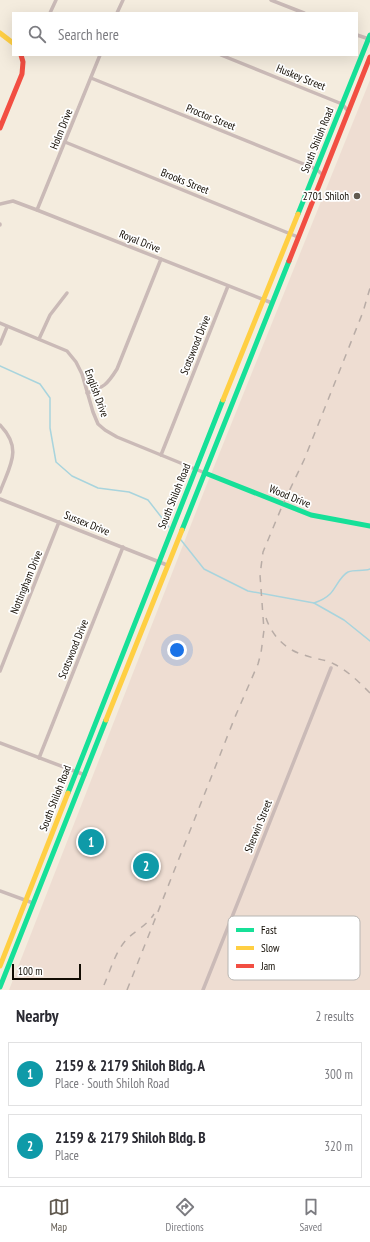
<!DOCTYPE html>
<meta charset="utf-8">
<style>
body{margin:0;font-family:"PT Sans Narrow",sans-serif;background:#f2f2f3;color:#2b2b33}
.scale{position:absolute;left:12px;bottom:10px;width:69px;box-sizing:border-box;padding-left:4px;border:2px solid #120c03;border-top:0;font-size:11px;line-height:14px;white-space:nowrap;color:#120c03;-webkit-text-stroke:3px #fff;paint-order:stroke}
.you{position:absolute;left:177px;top:650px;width:14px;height:14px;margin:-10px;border:3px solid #fff;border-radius:50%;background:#1a73e8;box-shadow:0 0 0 6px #1a73e833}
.badge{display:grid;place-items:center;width:26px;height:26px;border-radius:50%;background:#615a50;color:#fff;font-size:13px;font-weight:700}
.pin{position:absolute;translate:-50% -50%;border:2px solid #fff;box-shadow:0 1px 4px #0006}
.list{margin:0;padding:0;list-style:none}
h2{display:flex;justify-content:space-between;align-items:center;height:52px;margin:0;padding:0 16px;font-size:17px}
h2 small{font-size:13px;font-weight:400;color:#7c7c81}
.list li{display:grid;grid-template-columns:26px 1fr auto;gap:12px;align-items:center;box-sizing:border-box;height:64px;margin:0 8px 8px;padding:0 8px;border:1px solid #e1e1e2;border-radius:0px}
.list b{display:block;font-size:15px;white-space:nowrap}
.list p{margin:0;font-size:13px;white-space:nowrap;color:#7c7c81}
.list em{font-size:13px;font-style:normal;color:#7c7c81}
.icon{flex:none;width:22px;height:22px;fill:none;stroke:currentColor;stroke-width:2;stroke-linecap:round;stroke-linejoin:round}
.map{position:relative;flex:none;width:370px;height:990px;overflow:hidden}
.search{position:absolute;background:#fff;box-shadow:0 4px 16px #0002;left:12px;right:12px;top:12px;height:44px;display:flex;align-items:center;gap:10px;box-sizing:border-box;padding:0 14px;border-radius:0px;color:#7c7c81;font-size:15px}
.sheet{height:196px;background:#fff}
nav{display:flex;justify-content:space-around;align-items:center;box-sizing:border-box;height:56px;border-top:1px solid #e1e1e2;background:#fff;font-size:11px;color:#7c7c81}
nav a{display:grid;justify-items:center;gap:2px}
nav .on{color:#615a50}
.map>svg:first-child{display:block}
.industrial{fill:#eeddd2}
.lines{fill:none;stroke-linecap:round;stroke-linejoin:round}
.stream{stroke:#a8d4dd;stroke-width:1.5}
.street{stroke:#cabab7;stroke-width:3.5}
.fast{stroke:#16e098;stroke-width:5}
.slow{stroke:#ffcf43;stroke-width:5}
.jam{stroke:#f24e42;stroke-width:5}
.rail{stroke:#b8aca6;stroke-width:1.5;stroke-dasharray:7 7;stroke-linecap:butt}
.poi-dot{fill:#615a50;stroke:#fff;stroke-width:1.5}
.labels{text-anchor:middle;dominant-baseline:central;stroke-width:3.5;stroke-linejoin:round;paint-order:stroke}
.street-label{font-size:11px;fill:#120c03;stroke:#fff}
.poi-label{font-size:11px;fill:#120c03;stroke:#fff;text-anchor:end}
.key{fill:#fff;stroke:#b8b6b3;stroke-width:1}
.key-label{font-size:11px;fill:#120c03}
</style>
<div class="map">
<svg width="370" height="990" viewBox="0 0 370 990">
<rect width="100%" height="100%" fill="#f4ecde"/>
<path class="industrial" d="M370 80V990H9L203 494Z"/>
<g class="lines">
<g class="stream">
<path d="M0 366 40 384 50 398V428L56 462 72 476 98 488 129 492 148 500 169 527"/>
<path d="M181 540 204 569 248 591 314 603 344 620 370 641"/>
<path d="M314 603C320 601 325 599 330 594 336 588 340 576 348 572 355 569 363 572 370 569"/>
</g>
<g class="street">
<path d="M271 0 304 13"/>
<path d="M50 13 56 0"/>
<path d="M117 13 123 0"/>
<path d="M357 35 369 39"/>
<path d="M221 55 342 104 348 111"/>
<path d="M91 78 316 169 323 175"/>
<path d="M65 142 298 237"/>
<path d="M0 204 13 201 37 210 272 303"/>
<path d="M37 210 100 55"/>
<path d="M0 224V225"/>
<path d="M0 323 67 351 76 362 82 374 93 412 98 424 105 430 117 437 205 473"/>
<path d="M39 339 50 315 67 293"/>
<path d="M0 344 7 327"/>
<path d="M87 393C104 387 107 385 117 369L161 259"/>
<path d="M0 425C23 449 10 465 0 492"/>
<path d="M161 455 228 286"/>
<path d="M0 499 167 565"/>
<path d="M0 671 59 522"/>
<path d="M0 743 85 775"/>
<path d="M39 758 123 547"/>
<path d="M0 891 33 903"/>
<path d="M203 990 331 668"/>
</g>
<g class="fast">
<path d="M298 214 370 35"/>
<path d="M205 473 311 515 370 526"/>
<path d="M182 530 289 261"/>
<path d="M68 793 223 400"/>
<path d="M0 987 106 720"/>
</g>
<g class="slow">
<path d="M0 33 13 43"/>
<path d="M223 400 298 214"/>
<path d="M106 720 182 530"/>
<path d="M0 966 68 793"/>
</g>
<g class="jam">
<path d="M0 128 22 74 23 62 21 55"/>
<path d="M289 261 370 57"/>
</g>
<g class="rail">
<path d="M266 618C272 636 286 650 304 655 314 659 325 659 334 664 348 671 359 682 370 693"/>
<path d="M104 985C111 969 116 949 129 937 137 930 148 924 154 914"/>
<path d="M127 990 235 717 258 664 261 653 264 630 260 575 263 552 283 504 304 460 363 312 370 288"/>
</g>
</g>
<circle class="poi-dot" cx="357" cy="196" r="4"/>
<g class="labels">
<g class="street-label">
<text transform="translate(301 77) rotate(22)">Huskey Street</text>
<text transform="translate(211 117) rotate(22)">Proctor Street</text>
<text transform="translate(61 129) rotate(-68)">Holm Drive</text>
<text transform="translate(317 140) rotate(-68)">South Shiloh Road</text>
<text transform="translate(185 181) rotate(22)">Brooks Street</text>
<text transform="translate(140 241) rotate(22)">Royal Drive</text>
<text transform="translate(195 345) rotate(-68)">Scotswood Drive</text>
<text transform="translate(97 393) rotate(70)">English Drive</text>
<text transform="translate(174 496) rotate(-68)">South Shiloh Road</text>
<text transform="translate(290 496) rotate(22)">Wood Drive</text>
<text transform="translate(87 523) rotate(22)">Sussex Drive</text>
<text transform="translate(26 582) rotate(-68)">Nottingham Drive</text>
<text transform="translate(73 649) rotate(-68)">Scotswood Drive</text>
<text transform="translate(55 798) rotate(-69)">South Shiloh Road</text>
<text transform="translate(258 826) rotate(-68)">Sherwin Street</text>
</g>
<g class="poi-label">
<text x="349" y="196">2701 Shiloh</text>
</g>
</g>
<rect x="228" y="916" width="132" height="64" rx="6" class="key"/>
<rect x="236" y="928" width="18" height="4" fill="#16e098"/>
<rect x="236" y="946" width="18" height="4" fill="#ffcf43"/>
<rect x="236" y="964" width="18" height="4" fill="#f24e42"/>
<g class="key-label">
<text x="261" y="934">Fast</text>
<text x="261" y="952">Slow</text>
<text x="261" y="970">Jam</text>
</g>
</svg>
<div class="scale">100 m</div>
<div class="you"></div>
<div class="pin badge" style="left:91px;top:842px;background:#0f9aa8">1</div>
<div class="pin badge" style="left:146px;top:866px;background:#0f9aa8">2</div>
<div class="search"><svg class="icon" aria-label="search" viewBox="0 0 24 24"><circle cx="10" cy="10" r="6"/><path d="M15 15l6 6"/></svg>Search here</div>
</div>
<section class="sheet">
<h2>Nearby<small>2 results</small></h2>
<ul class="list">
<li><span class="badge" style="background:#0f9aa8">1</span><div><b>2159 &amp; 2179 Shiloh Bldg. A</b><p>Place · South Shiloh Road</p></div><em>300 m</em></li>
<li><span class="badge" style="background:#0f9aa8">2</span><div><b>2159 &amp; 2179 Shiloh Bldg. B</b><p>Place</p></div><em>320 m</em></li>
</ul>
</section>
<nav>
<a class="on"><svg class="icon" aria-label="map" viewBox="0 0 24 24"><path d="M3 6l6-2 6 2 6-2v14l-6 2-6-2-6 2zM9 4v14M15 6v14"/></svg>Map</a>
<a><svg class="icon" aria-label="directions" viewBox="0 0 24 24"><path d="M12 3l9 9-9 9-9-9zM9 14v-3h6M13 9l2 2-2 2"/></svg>Directions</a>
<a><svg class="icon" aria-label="saved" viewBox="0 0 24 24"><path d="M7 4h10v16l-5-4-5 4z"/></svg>Saved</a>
</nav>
